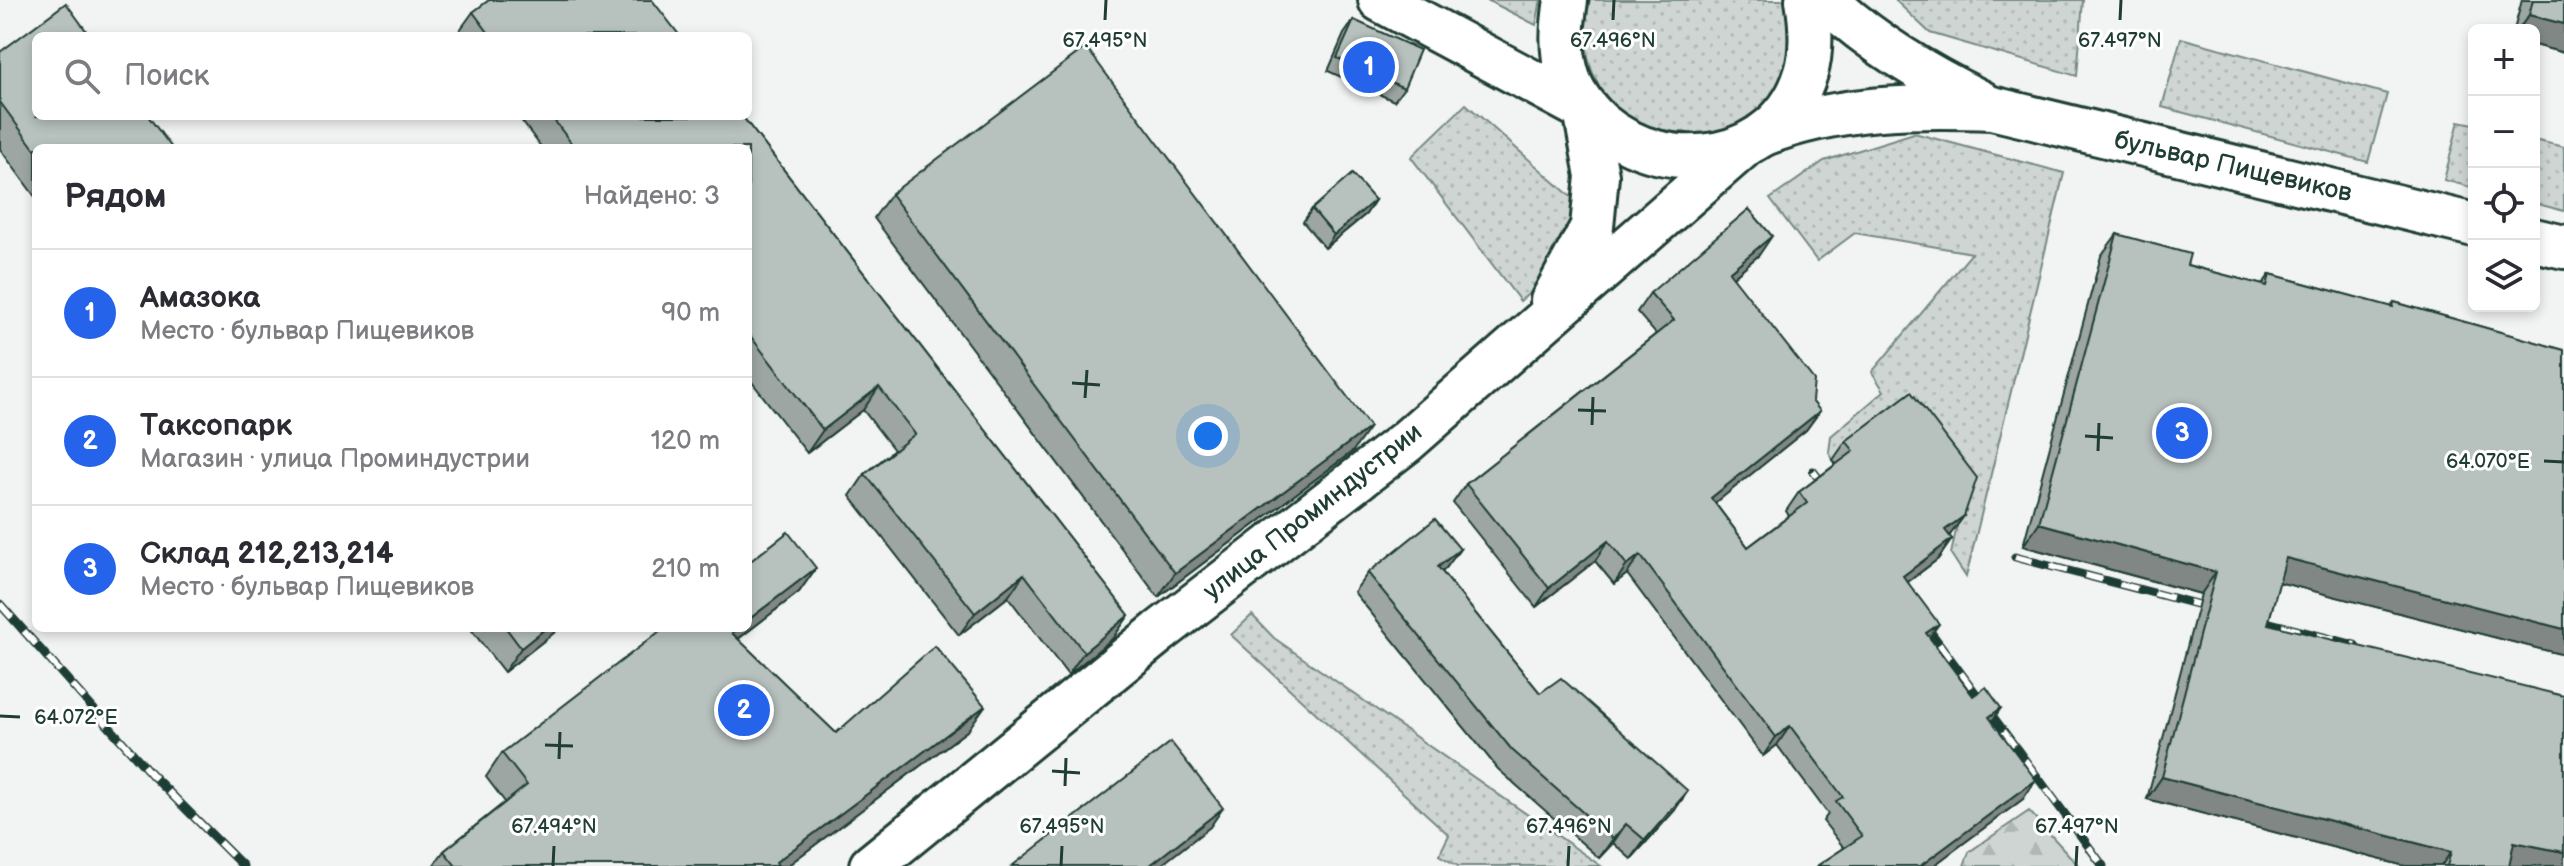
<!DOCTYPE html>
<html lang="ru">
<meta charset="utf-8">
<style>
body{margin:0;font-family:"Balsamiq Sans",sans-serif;background:#f7f7f7;color:#2b2b33}
.controls{position:absolute;right:24px;top:24px;display:grid;overflow:hidden;border-radius:12px;box-shadow:0 4px 12px #0003}
.controls button{width:72px;height:72px;display:grid;place-items:center;padding:0;border:0;border-bottom:2px solid #e1e1e2;background:#fff;color:#2b2b33;font:40px sans-serif}
.you{position:absolute;left:1208px;top:436px;width:28px;height:28px;margin:-20px;border:6px solid #fff;border-radius:50%;background:#1a73e8;box-shadow:0 0 0 12px #1a73e833}
.badge{display:grid;place-items:center;width:52px;height:52px;border-radius:50%;background:#2563eb;color:#fff;font-size:26px;font-weight:700}
.pin{position:absolute;translate:-50% -50%;border:4px solid #fff;box-shadow:0 2px 8px #0006}
.list{margin:0;padding:0;list-style:none}
h2{display:flex;justify-content:space-between;align-items:center;height:104px;margin:0;padding:0 32px;font-size:34px}
h2 small{font-size:26px;font-weight:400;color:#7c7c81}
.list li{display:grid;grid-template-columns:52px 1fr auto;gap:24px;align-items:center;box-sizing:border-box;height:128px;padding:0 32px;border-top:2px solid #e1e1e2}
.list b{display:block;font-size:30px;white-space:nowrap}
.list p{margin:0;font-size:26px;white-space:nowrap;color:#7c7c81}
.list em{font-size:26px;font-style:normal;color:#7c7c81}
.icon{flex:none;width:44px;height:44px;fill:none;stroke:currentColor;stroke-width:2;stroke-linecap:round;stroke-linejoin:round}
.map{position:relative;flex:none;width:2564px;height:866px;overflow:hidden}
.search{position:absolute;background:#fff;box-shadow:0 4px 12px #0003;left:32px;top:32px;width:720px;height:88px;display:flex;align-items:center;gap:20px;box-sizing:border-box;padding:0 28px;border-radius:12px;color:#7c7c81;font-size:30px}
.panel{position:absolute;background:#fff;box-shadow:0 4px 12px #0003;left:32px;top:144px;width:720px;height:488px;border-radius:12px}
.map>svg:first-child{display:block}
.grass{fill:url(#grass-dots);stroke:#768984;stroke-width:2}
.forest{fill:url(#forest-firs);stroke:#768984;stroke-width:2}
.lines{fill:none;stroke-linecap:round;stroke-linejoin:round}
.secondary-casing{stroke:#1f3d34;stroke-width:48}
.secondary{stroke:#fff;stroke-width:42}
.rail-casing{stroke:#1f3d34;stroke-width:9}
.rail{stroke:#fff;stroke-width:6;stroke-dasharray:18;stroke-linecap:butt}
.wall{fill:#9da6a3;stroke:#1f3d34;stroke-width:2}
.shaded-wall{fill:#808784;stroke:#1f3d34;stroke-width:2}
.building{fill:#b7c1bd;stroke:#1f3d34;stroke-width:2}
.ticks{fill:none;stroke:#1f3d34;stroke-width:3}
.labels{text-anchor:middle;dominant-baseline:central;stroke-width:6;stroke-linejoin:round;paint-order:stroke}
.street-label{font-size:26px;fill:#1f3d34;stroke:#fff}
.ticks-label{font-size:20px;text-anchor:middle;fill:#1f3d34;stroke:#fff;stroke-width:6;stroke-linejoin:round;paint-order:stroke}
</style>
<div class="map">
<svg width="2564" height="866" viewBox="0 0 2564 866">
<defs>
<pattern id="grass-dots" width="8" height="8" patternUnits="userSpaceOnUse" patternTransform="scale(2)"><rect width="8" height="8" fill="#ced5d3"/><path d="M2 2h.1M6 6h.1" fill="none" stroke="#b0b8b6" stroke-width="1.8" stroke-linecap="round"/></pattern>
<pattern id="forest-firs" width="22" height="20" patternUnits="userSpaceOnUse" patternTransform="scale(2)"><rect width="22" height="20" fill="#ced5d3"/><path d="M5 1l3.5 6h-7zM16 11l3.5 6h-7z" fill="#b0b8b6"/></pattern>
</defs>
<rect width="100%" height="100%" fill="#f2f3f3"/>
<filter id="ink" filterUnits="userSpaceOnUse"><feTurbulence type="fractalNoise" baseFrequency=".0125" numOctaves="2"/><feDisplacementMap in="SourceGraphic" scale="16" xChannelSelector="R" yChannelSelector="G"/><feConvolveMatrix kernelMatrix="1 2 1 2 8 2 1 2 1" color-interpolation-filters="sRGB"/></filter>
<g filter="url(#ink)">
<g class="grass">
<path d="M1487 0H1541L1536 25Z"/>
<path d="M1590 0H1787C1789 13 1794 29 1792 42 1773 188 1553 154 1590 0Z"/>
<path d="M1895 0H2083L2077 76 1930 33Z"/>
<path d="M2181 38 2387 94 2368 162 2162 107Z"/>
<path d="M1466 104 1577 202 1574 256 1520 301 1411 157Z"/>
<path d="M2459 121 2474 124V188L2444 180Z"/>
<path d="M1914 133 2064 173 1966 577 1951 554 1963 497 1897 411 1833 460 1829 452 1831 436 1884 391 1872 372 1972 253 1855 233 1817 261 1770 199 1824 161Z"/>
<path d="M2534 140 2564 147V211L2534 203Z"/>
<path d="M1252 615 1274 638 1601 866H1458L1439 855 1449 835 1231 635Z"/>
</g>
<path class="forest" d="M2029 811 2079 866H1964L1969 852Z"/>
<g class="lines">
<defs>
<g id="secondary">
<path d="M1380 0 1585 110 1597 176 1592 227 1552 301"/>
<path d="M1566 0C1562 26 1560 48 1567 73 1572 92 1586 110 1600 123 1667 180 1779 164 1806 73 1813 49 1811 24 1807 0"/>
<path d="M1826 0C1872 43 1924 74 1981 102"/>
<path d="M1764 134C1838 106 1914 105 1992 108L2474 225"/>
<path d="M2534 240 2564 247"/>
<path d="M871 866 1159 632 1407 441 1744 146"/>
</g>
</defs>
<use href="#secondary" class="secondary-casing"/>
<use href="#secondary" class="secondary"/>
<defs>
<g id="rail">
<path d="M1813 471 1831 495"/>
<path d="M2015 557 2219 610"/>
<path d="M0 604 152 775 243 866"/>
<path d="M1918 615 2103 866"/>
<path d="M2247 617 2355 645"/>
</g>
</defs>
<use href="#rail" class="rail-casing"/>
<use href="#rail" class="rail"/>
</g>
<g class="wall">
<path d="M2522 0H2564V53L2534 45V30H2514Z"/>
<path d="M473 12 680 36H458L457 34Z"/>
<path d="M1354 20 1404 88 1394 101 1328 71 1344 34Z"/>
<path d="M0 52 36 148V198L0 149Z"/>
<path d="M518 116H742L1129 615 1113 638 1068 675 1008 597 959 635 850 496 865 474 894 450 863 410 807 453 748 377V148H542Z"/>
<path d="M891 194 1353 451 1158 597 874 218Z"/>
<path d="M1375 200 1366 214 1325 248 1303 222 1312 209Z"/>
<path d="M2117 234 2187 265 2262 285 2270 274 2391 307 2394 302 2564 350V655L2279 582 2268 624 2564 866H2405L2147 799 2201 594 2023 546 2101 256Z"/>
<path d="M1759 255 1733 277 1812 401 1820 411 1806 430 1715 503 1748 547 1789 516 1786 511 1799 492 1836 464 1833 460 1846 441 1964 516 1949 536 1952 539 1938 559 1908 582 1929 637 1992 721 2023 799 1933 866H1817L1844 848 1823 821 1828 814 1777 745 1763 756 1627 574 1614 584 1595 561 1536 607 1453 503 1466 484 1656 334 1637 312 1650 293Z"/>
<path d="M1460 549 1446 568 1442 572 1540 693 1675 810 1631 859 1613 843 1599 858 1498 769 1354 592 1368 573Z"/>
<path d="M816 568 799 592 738 639 836 733 968 730 787 866H433L444 851 505 802 486 777 502 753Z"/>
<path d="M470 628H560L504 672Z"/>
</g>
<g class="shaded-wall">
<path d="M2529 15 2564 24V53L2534 45V30H2518Z"/>
<path d="M1375 200 1366 214 1325 248 1334 235Z"/>
<path d="M1772 236 1759 255 1716 291 1729 272Z"/>
<path d="M879 387 863 410 807 453 823 430Z"/>
<path d="M1820 411 1806 430 1698 517 1711 498Z"/>
<path d="M1370 427 1353 451 1158 597 1175 573Z"/>
<path d="M1964 516 1950 535 1931 549 1945 530Z"/>
<path d="M2039 523 2216 572 2201 594 2023 546Z"/>
<path d="M1952 539 1938 559 1890 595 1903 576Z"/>
<path d="M1608 541 1595 561 1536 607 1549 588Z"/>
<path d="M1460 549 1446 568 1425 586 1438 567Z"/>
<path d="M1640 555 1627 574 1614 584 1627 565Z"/>
<path d="M2286 558 2564 629V655L2270 580Z"/>
<path d="M816 568 799 592 715 657 732 633 738 628H748V620Z"/>
<path d="M1024 574 1008 597 959 635 975 613Z"/>
<path d="M1129 615 1113 638 1068 675 1084 652Z"/>
<path d="M1939 624 1925 643 1926 633Z"/>
<path d="M546 628H560L504 672 521 648Z"/>
<path d="M985 706 968 730 787 866H774L776 862Z"/>
<path d="M2001 708 1988 727 1989 717Z"/>
<path d="M1790 726 1777 745 1763 756 1776 737Z"/>
<path d="M2162 777 2451 852 2441 866H2405L2147 799Z"/>
<path d="M2036 780 2023 799 1933 866H1920Z"/>
<path d="M1688 791 1675 810 1631 859 1645 840Z"/>
<path d="M1223 808 1210 827 1160 866H1149Z"/>
<path d="M1626 824 1613 843 1599 858 1613 839Z"/>
<path d="M2514 842 2564 852V866H2505Z"/>
</g>
<g class="building">
<path d="M489 0H652L680 36H491L473 12Z"/>
<path d="M2533 0H2564V24L2529 15Z"/>
<path d="M66 3 90 36H36V116H148L172 148H36V151L0 102V52Z"/>
<path d="M1354 20 1420 50 1404 88 1337 58Z"/>
<path d="M1086 47 1370 427 1175 573 891 194Z"/>
<path d="M551 116H742L1129 615 1084 652 1024 574 975 613 865 474 915 434 879 387 823 430 748 333V148H575Z"/>
<path d="M1352 174 1375 200 1334 235 1312 209Z"/>
<path d="M1749 209 1772 236 1729 272 1814 380 1812 401 1820 411 1711 498 1748 547 1807 503 1799 492 1854 451 1846 441 1911 392 1977 478 1964 516 1945 530 1952 539 1903 576 1939 624 1926 633 1973 696 1986 687 2001 708 1989 717 2036 780 1920 866H1817L1862 836 1836 801 1843 797 1790 726 1776 737 1640 555 1627 565 1608 541 1549 588 1466 484 1674 320 1650 293Z"/>
<path d="M2117 234 2190 254 2187 265 2267 286 2270 274 2393 307 2394 302 2564 350V629L2286 558 2268 624 2564 696V852L2514 842 2509 866H2447L2451 852 2162 777 2216 572 2039 523Z"/>
<path d="M1435 519 1460 549 1438 567 1540 693 1561 678 1688 791 1645 840 1626 824 1613 839 1512 750 1368 573Z"/>
<path d="M788 532 816 568 748 620V563Z"/>
<path d="M506 628H546L521 648Z"/>
<path d="M664 628H738L732 633 836 733 935 646 985 706 776 862 778 866H456L444 851 527 785 502 753Z"/>
<path d="M1171 742 1223 808 1149 866H1012Z"/>
</g>
</g>
<path class="ticks" d="M1105 20 1106 0M1613 20 1614 0M2120 20 2121 0M1072 383 1100 385M1085 398 1087 370M1578 410 1606 411M1592 425 1593 397M2085 436 2113 438M2098 451 2099 423M2544 461 2564 462M0 716 20 717M545 745 573 746M559 759 560 732M1052 771 1080 773M1065 786 1066 758M553 866 554 846M1061 866 1062 846M1568 866 1569 846M2076 866 2077 846"/>
<g class="labels">
<g class="street-label">
<text transform="translate(2233 167) rotate(13)">бульвар Пищевиков</text>
<text transform="translate(1313 512) rotate(-38)">улица Проминдустрии</text>
</g>
</g>
<g class="ticks-label">
<text x="1105" y="47">67.495°N</text>
<text x="1613" y="47">67.496°N</text>
<text x="2120" y="47">67.497°N</text>
<text x="2488" y="468">64.070°E</text>
<text x="76" y="724">64.072°E</text>
<text x="554" y="833">67.494°N</text>
<text x="1062" y="833">67.495°N</text>
<text x="1569" y="833">67.496°N</text>
<text x="2077" y="833">67.497°N</text>
</g>
</svg>
<div class="controls">
<button>+</button>
<button>−</button>
<button><svg class="icon" aria-label="locate" viewBox="0 0 24 24"><circle cx="12" cy="12" r="6"/><path d="M12 2v4M12 18v4M2 12h4M18 12h4"/></svg></button>
<button><svg class="icon" aria-label="layers" viewBox="0 0 24 24"><path d="M12 4l9 5-9 5-9-5zM3 14l9 5 9-5"/></svg></button>
</div>
<div class="you"></div>
<div class="pin badge" style="left:1369px;top:67px">1</div>
<div class="pin badge" style="left:744px;top:710px">2</div>
<div class="pin badge" style="left:2182px;top:433px">3</div>
<div class="search"><svg class="icon" aria-label="search" viewBox="0 0 24 24"><circle cx="10" cy="10" r="6"/><path d="M15 15l6 6"/></svg>Поиск</div>
<section class="panel">
<h2>Рядом<small>Найдено: 3</small></h2>
<ul class="list">
<li><span class="badge">1</span><div><b>Амазока</b><p>Место · бульвар Пищевиков</p></div><em>90 m</em></li>
<li><span class="badge">2</span><div><b>Таксопарк</b><p>Магазин · улица Проминдустрии</p></div><em>120 m</em></li>
<li><span class="badge">3</span><div><b>Склад 212,213,214</b><p>Место · бульвар Пищевиков</p></div><em>210 m</em></li>
</ul>
</section>
</div>
